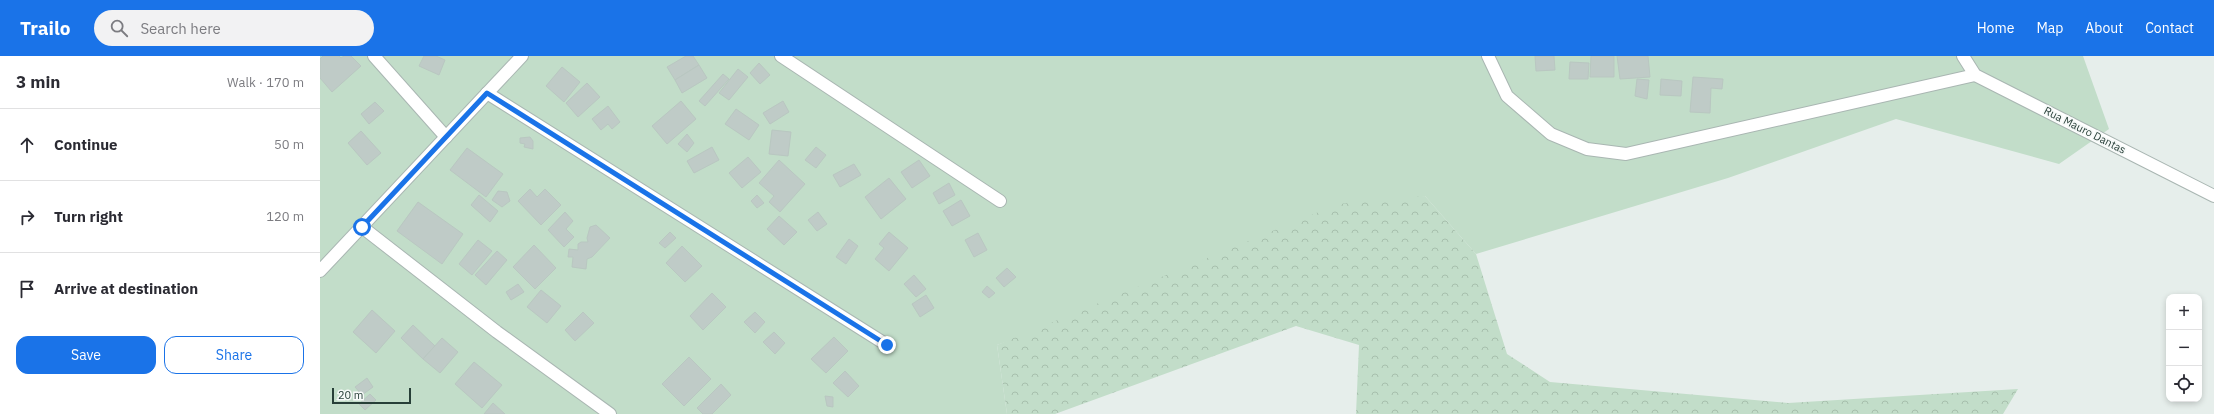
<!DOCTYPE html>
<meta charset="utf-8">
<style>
body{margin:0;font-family:"IBM Plex Sans",sans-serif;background:#f2f2f3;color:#2b2b33}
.controls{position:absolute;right:12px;bottom:12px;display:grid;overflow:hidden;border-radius:8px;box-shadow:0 2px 6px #0003}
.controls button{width:36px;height:36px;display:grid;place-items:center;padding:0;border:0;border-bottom:1px solid #e1e1e2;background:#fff;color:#2b2b33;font:20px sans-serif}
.scale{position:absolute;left:12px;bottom:10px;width:79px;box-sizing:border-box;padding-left:4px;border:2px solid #273f38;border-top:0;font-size:11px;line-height:14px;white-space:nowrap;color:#273f38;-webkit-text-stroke:3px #f7faf9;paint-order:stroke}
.stop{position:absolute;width:12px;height:12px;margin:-9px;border:3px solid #1a73e8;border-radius:50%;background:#fff}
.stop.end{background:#1a73e8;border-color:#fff;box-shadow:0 1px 4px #0008}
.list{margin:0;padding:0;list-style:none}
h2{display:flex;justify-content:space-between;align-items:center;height:52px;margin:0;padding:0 16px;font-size:17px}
h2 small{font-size:13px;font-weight:400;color:#7c7c81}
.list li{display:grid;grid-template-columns:26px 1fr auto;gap:12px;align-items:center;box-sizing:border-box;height:72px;padding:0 16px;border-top:1px solid #e1e1e2}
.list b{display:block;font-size:15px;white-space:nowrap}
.list em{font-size:13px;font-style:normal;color:#7c7c81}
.actions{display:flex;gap:8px;padding:12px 16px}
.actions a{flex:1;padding:9px 0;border:1px solid #1a73e8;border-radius:12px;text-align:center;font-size:14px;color:#1a73e8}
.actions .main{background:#1a73e8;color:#fff}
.icon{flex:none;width:22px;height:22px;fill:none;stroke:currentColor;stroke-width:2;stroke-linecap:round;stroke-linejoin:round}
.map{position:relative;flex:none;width:1894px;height:358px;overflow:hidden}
header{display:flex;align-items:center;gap:24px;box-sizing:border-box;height:56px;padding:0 20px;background:#1a73e8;color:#fff}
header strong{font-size:19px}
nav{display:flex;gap:22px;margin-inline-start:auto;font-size:14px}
.search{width:280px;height:36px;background:#f2f2f3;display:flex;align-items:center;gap:10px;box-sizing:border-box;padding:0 14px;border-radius:22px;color:#7c7c81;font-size:15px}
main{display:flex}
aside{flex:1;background:#fff}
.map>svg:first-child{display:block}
.grass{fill:#c2ddc9}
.forest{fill:url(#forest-crowns)}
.building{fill:#bfcbc7;stroke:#b9c7c1}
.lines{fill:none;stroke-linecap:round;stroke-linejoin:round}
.street-casing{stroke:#a9b6b2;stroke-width:14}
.street{stroke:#fff;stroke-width:12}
.route{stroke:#1a73e8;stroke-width:5}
.labels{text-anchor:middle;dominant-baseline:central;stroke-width:3.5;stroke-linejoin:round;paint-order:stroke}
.street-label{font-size:11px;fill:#273f38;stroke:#f7faf9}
</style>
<header>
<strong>Trailo</strong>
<div class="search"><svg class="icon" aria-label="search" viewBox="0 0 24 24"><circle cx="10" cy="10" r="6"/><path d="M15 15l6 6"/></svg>Search here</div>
<nav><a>Home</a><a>Map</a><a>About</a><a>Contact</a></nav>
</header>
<main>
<aside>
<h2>3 min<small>Walk · 170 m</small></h2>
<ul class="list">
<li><svg class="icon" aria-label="ahead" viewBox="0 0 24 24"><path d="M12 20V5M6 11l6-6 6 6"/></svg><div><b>Continue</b></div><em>50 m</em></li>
<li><svg class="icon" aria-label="right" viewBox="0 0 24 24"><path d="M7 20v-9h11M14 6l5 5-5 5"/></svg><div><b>Turn right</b></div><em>120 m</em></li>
<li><svg class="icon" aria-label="arrive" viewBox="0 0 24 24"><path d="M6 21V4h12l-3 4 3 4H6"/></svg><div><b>Arrive at destination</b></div></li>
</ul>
<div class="actions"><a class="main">Save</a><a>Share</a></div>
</aside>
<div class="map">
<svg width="1894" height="358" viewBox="0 0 1894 358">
<defs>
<pattern id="forest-crowns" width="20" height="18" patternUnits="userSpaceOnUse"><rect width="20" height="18" fill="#c2ddc9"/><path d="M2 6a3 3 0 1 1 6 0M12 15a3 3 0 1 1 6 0" fill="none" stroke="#a7bfad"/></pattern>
</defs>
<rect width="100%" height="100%" fill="#e6eeeb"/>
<path class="grass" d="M0 0H1763L1789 73 1739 108 1576 63 1408 122 1156 198 1105 140 677 289 687 358H0Z"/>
<path class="forest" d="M1105 140 1156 198 1187 298 1230 326 1468 347 1698 333 1683 358H1036L1039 289 976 270 735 358H687L677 289 1018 148Z"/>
<g class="building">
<path d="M3 0H19L21 2 24 0H31L41 10 12 36 0 22V3Z"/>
<path d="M104 0H116L125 4 119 19 99 10Z"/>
<path d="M366 0H373L379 9 355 24 347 11Z"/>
<path d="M1215 0H1234L1235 14 1216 15Z"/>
<path d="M1271 0H1294V21H1270Z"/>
<path d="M1297 0H1328L1330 21 1300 23Z"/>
<path d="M1250 6 1269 7 1268 23H1249Z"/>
<path d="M439 7 450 19 440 28 430 17Z"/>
<path d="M379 9 387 22 362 37 355 24Z"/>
<path d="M242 11 260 26 244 46 226 30Z"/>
<path d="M418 13 428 21 409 44 399 37Z"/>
<path d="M403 18 409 23 385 50 379 45Z"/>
<path d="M1373 21 1403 23 1402 33 1391 32 1390 57 1370 56Z"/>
<path d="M1317 23 1329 24 1327 43 1315 40Z"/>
<path d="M1341 23 1362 25 1361 40 1340 39Z"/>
<path d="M267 27 280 41 258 61 246 47Z"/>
<path d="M361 45 376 63 347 88 332 70Z"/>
<path d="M463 45 469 56 450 68 443 57Z"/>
<path d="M55 46 64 55 49 68 41 58Z"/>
<path d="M288 50 300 66 292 73 288 68 281 74 272 63Z"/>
<path d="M416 53 439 69 429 84 405 68Z"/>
<path d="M452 74 471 76 468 100 449 98Z"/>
<path d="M41 75 61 97 47 109 28 87Z"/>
<path d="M367 78 374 87 367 96 358 88Z"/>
<path d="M210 81 213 85V93L204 91 205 88 200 87V82Z"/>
<path d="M392 91 399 104 374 117 367 105Z"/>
<path d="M496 91 506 99 496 112 485 104Z"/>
<path d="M147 92 183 118 166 141 130 114Z"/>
<path d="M428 101 441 116 422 132 409 117Z"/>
<path d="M459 104 485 128 460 156 449 146 454 140 439 127Z"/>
<path d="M599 104 610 120 592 132 581 116Z"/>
<path d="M534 108 541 119 520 131 513 119Z"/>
<path d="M569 122 586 143 561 163 545 141Z"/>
<path d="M629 127 635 139 619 148 613 137Z"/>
<path d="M210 133 217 141 225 133 241 149 221 169 198 145Z"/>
<path d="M178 135 187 136 190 145 182 151 172 144Z"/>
<path d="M159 139 178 155 170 166 151 149Z"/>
<path d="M437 139 444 147 437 152 431 145Z"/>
<path d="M641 144 650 160 632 170 623 155Z"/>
<path d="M98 146 143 178 122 208 77 175Z"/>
<path d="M245 156 253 165 246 173 254 181 244 191 228 174Z"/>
<path d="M498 156 507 168 497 175 488 164Z"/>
<path d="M459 160 477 176 464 189 447 173Z"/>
<path d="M276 169 290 182 272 201 267 203 266 213 252 211 253 201H248L249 193 258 194V188L261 186H268L267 182 270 171Z"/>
<path d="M350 176 356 182 345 192 339 187Z"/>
<path d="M569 176 588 192 569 215 555 203 564 192 559 188Z"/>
<path d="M658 177 667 194 654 201 645 184Z"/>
<path d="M529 183 538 190 526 208 516 201Z"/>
<path d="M158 184 172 195 152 219 139 208Z"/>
<path d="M214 189 236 212 215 233 193 211Z"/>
<path d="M362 190 382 210 365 226 346 207Z"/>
<path d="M177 195 187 204 166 229 155 219Z"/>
<path d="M687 212 696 221 684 231 676 222Z"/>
<path d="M594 219 606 233 596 241 584 228Z"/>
<path d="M198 228 204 236 191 244 186 236Z"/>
<path d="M667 230 675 237 669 242 662 236Z"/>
<path d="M221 234 241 250 227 267 207 251Z"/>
<path d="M392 237 406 251 383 274 370 260Z"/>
<path d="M606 239 614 252 600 261 592 248Z"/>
<path d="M52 254 75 275 56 297 33 276Z"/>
<path d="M263 256 274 267 255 285 245 274Z"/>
<path d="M435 256 445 266 435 277 424 266Z"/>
<path d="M93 269 115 290 103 303 81 282Z"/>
<path d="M454 276 465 287 455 298 443 286Z"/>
<path d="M514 281 528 295 506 317 491 303Z"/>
<path d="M122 282 138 296 120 317 103 303Z"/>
<path d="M369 301 391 323 364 350 342 328Z"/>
<path d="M154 306 182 329 162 352 135 328Z"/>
<path d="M525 315 539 330 528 341 513 327Z"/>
<path d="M47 322 53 331 42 339 35 331Z"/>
<path d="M401 328 411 339 392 358H383L377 352Z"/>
<path d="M50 338 56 344 45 354 39 348Z"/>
<path d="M505 340 513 341V351L507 350Z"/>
<path d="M173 347 185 358H164Z"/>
</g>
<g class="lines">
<defs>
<g id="street">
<path d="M54 0 126 81"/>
<path d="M461 0 680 145"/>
<path d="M1168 0 1187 40 1231 78 1267 93 1306 98 1655 19"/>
<path d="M1643 0 1655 19 1894 140"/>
<path d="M167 37 567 289"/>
<path d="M42 171 177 276 290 358"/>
<path d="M0 215 202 0"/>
</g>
</defs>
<use href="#street" class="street-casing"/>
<use href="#street" class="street"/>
</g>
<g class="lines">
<path class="route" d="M42 171 167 37 567 289"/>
</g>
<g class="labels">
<g class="street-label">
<text transform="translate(1765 74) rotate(27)">Rua Mauro Dantas</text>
</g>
</g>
</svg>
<div class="controls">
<button>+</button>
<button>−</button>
<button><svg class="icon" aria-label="locate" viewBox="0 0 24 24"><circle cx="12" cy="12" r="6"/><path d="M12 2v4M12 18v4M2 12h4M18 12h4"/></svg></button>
</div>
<div class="scale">20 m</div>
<div class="stop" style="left:42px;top:171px"></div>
<div class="stop end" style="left:567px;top:289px"></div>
</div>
</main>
